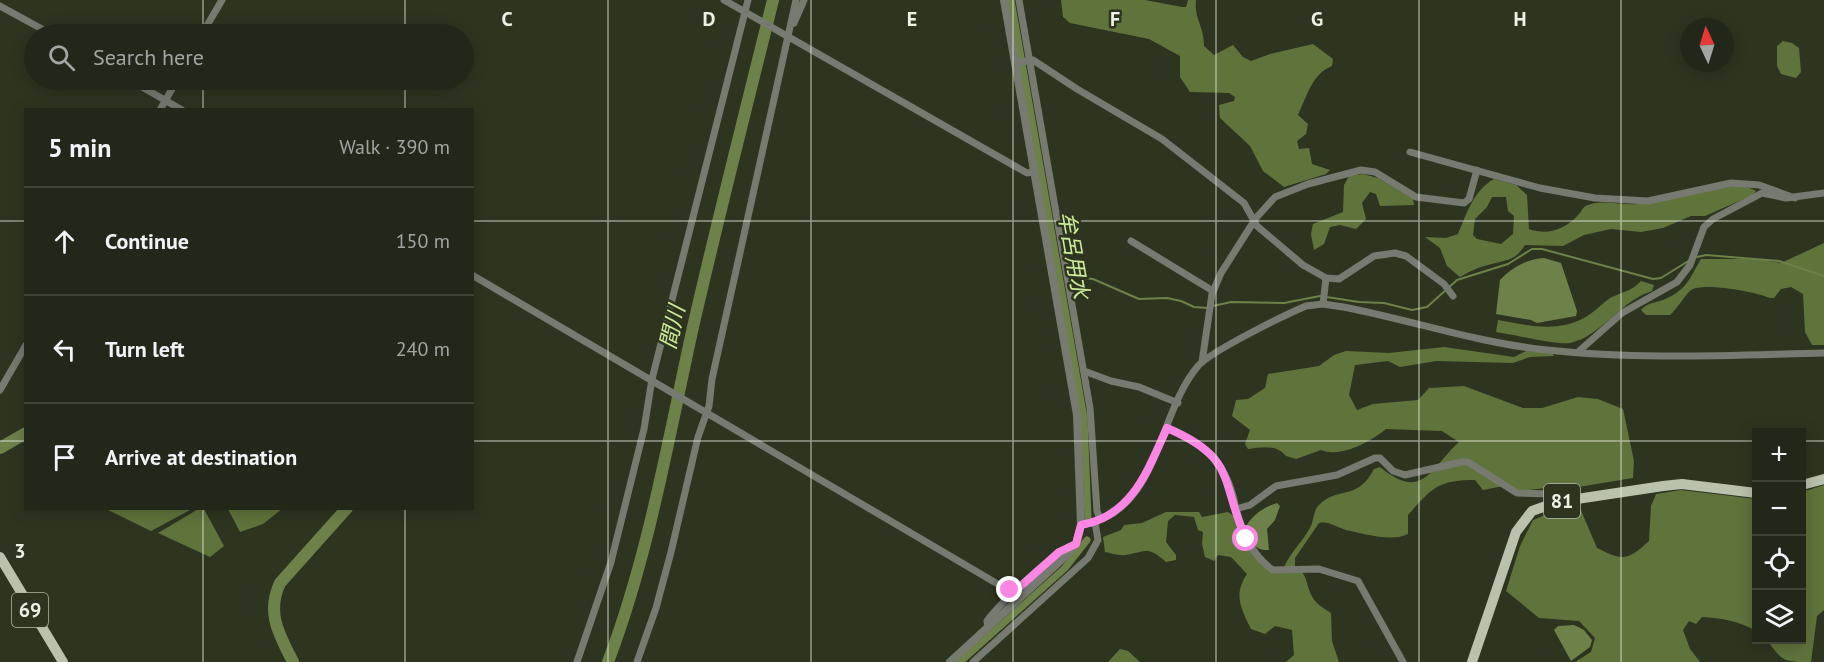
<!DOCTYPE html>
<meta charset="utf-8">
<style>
body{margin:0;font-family:"PT Sans","Noto Sans JP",sans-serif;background:#2e3426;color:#f1f3f6}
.controls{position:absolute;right:18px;bottom:18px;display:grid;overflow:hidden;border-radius:0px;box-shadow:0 3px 15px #0003}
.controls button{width:54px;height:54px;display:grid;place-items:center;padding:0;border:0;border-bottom:2px solid #3f4438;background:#222819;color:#f1f3f6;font:30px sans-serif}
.compass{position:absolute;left:1680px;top:18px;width:54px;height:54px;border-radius:50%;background:#222819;box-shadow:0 3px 15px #0003;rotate:356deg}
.stop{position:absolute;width:18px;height:18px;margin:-14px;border:4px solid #fc86e3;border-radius:50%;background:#fff}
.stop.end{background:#fc86e3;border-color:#fff;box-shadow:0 2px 6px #0008}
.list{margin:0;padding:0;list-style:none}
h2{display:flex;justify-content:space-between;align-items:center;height:78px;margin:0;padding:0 24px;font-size:26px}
h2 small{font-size:20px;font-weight:400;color:#a2a6a2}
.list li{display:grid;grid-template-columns:39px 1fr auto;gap:18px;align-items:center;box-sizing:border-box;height:108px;padding:0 24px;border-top:2px solid #3f4438}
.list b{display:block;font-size:22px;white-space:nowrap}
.list em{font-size:20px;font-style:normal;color:#a2a6a2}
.icon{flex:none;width:33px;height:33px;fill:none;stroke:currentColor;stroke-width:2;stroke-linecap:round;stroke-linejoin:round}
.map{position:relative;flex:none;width:1824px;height:662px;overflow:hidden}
.search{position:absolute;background:#222819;box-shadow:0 3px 15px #0003;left:24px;top:24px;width:450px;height:66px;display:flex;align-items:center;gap:15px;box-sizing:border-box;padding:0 21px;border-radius:33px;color:#a2a6a2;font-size:22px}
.panel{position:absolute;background:#222819;box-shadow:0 3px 15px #0003;left:24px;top:108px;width:450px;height:402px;border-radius:0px}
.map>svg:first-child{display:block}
.forest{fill:#5f743b;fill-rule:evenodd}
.water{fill:#6d8249}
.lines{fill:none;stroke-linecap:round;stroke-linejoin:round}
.stream{stroke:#6d8249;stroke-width:2}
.canal{stroke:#6d8249;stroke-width:7}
.river{stroke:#6d8249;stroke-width:12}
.minor{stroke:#767a70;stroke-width:7}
.tertiary{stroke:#767a70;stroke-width:8}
.primary{stroke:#b9c2ad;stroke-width:10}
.route{stroke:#fc86e3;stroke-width:8}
.grid{fill:none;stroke:#ebf1e4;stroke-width:1.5;stroke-opacity:0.55}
.labels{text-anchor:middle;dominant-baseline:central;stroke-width:5;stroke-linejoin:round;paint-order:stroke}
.shield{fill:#2d3521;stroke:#b2b9aa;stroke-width:1.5}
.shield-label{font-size:20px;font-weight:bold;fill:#ebf1e4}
.water-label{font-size:22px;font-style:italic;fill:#cbec96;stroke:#2d3521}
.grid-label{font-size:20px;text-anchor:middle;font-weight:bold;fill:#ebf1e4;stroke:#2d3521;stroke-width:5;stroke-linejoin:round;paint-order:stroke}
</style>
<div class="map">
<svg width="1824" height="662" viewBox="0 0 1824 662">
<rect width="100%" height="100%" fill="#2d3521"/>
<g class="forest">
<path d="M1061 0H1145L1182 7H1186L1188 0H1196C1194 20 1204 25 1204 46L1214 55 1233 45 1243 57 1251 61 1270 54 1313 44 1333 59 1332 66C1312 74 1307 96 1298 115L1308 124 1306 134 1297 141 1299 149 1309 148 1312 164 1330 170 1326 174 1284 187 1263 171 1250 146 1220 118 1219 105 1234 101 1235 97 1229 93 1190 92 1180 77V56L1149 39 1070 23 1063 17Z"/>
<path d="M1783 41 1792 43 1799 48 1801 72 1796 78 1781 74 1777 66V46Z"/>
<path d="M1363 174 1378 178 1413 199 1414 205 1380 206 1376 194 1370 192 1362 203 1366 219 1356 229 1340 225 1330 227 1324 244 1314 250 1311 234 1313 224 1343 212 1344 185 1349 176Z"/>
<path d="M1494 179 1516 185 1527 195 1529 229C1548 236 1566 229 1579 214 1582 211 1583 206 1588 205 1605 199 1622 206 1639 204 1669 202 1731 175 1756 191L1753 195 1705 216H1691L1663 228 1641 232 1611 229 1584 235 1563 246 1525 245C1515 262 1504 260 1488 265 1478 267 1469 272 1460 277L1447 266 1440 248 1425 237 1446 238 1458 234C1467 213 1473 191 1494 179ZM1492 197H1506L1508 211 1514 216 1513 234 1501 244 1477 239 1473 235 1475 219 1487 207Z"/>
<path d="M1824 243V345H1812L1805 332 1803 294 1791 287 1781 289 1774 298H1770C1756 292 1704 282 1691 290 1685 295 1677 309 1670 315H1646L1641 310C1647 303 1654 303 1663 300 1687 290 1689 279 1701 259H1754L1781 263Z"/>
<path d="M1641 281 1654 285 1652 291C1620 301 1602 336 1570 343 1557 345 1511 334 1496 332L1498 320C1526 325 1557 333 1584 318 1594 313 1601 304 1610 298 1622 292 1632 291 1641 281Z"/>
<path d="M1444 347 1514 357 1526 351 1552 353 1554 356 1530 357 1513 363 1436 361 1400 367 1388 361 1355 365 1349 395 1357 410 1373 404 1418 400 1429 388 1464 386 1523 408H1542L1578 397 1598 399 1623 409 1634 461 1633 478 1554 491 1546 488 1520 491 1509 485 1483 490 1475 480C1438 480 1432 488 1408 515V534C1392 542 1364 534 1346 530 1336 527 1329 521 1319 523L1295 558V567C1308 575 1305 580 1310 592 1313 602 1323 608 1331 613L1332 641 1339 662H1286L1294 655 1292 630 1275 626 1265 634 1251 629C1241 608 1233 595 1247 574L1231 557 1218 555 1214 561 1205 557 1202 544 1203 532 1198 530 1194 517 1175 515 1168 521 1166 542 1176 555V560L1166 562C1147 545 1146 552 1125 555 1119 556 1111 553 1105 552L1103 537 1121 530 1124 525 1142 523 1166 512H1199L1202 517 1228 512 1234 516 1245 543 1272 571 1284 567C1291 552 1302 542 1310 528 1314 521 1313 512 1318 506 1338 485 1357 502 1374 469L1380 467C1423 503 1431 467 1459 442L1442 431 1386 429C1370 442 1341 458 1321 450L1296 459 1286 456C1277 444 1261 447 1248 449L1245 444 1250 430 1232 416 1236 400 1248 399 1265 388 1268 374 1319 366 1334 355 1346 351 1389 353Z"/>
<path d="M1824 485V610L1817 616 1811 662C1784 662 1783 662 1767 640H1802V492Z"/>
<path d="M1681 490 1756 499V631C1739 621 1722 618 1702 617L1696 624 1689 621 1683 630 1690 649 1700 662H1575L1591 652 1595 638 1579 621 1539 618 1506 591 1520 546 1533 520 1567 506 1580 508 1597 548C1623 561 1627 561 1649 541L1651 506 1656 494Z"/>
<path d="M200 508 204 509 224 546 210 557 158 533Z"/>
<path d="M106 509H192L151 531Z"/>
<path d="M228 509H282L263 524 240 532Z"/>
<path d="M1120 649 1128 651 1140 662H1108Z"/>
</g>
<g class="water">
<path d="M1544 258 1561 263 1577 311 1576 316 1537 323 1531 320 1496 314 1500 280C1512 267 1527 259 1544 258Z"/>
<path d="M1277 503 1280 506 1275 520 1267 529 1269 550C1254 551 1251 541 1245 529 1250 516 1264 507 1277 503Z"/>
<path d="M1574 625 1584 630 1592 640 1590 647 1571 661 1554 630 1558 626Z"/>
</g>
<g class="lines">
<g class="stream">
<path d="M1697 257 1706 255 1779 261 1824 276"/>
<path d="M1070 276 1093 279 1139 299 1167 298 1181 301 1194 307 1208 308"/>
<path d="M1213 306 1231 302 1284 303 1320 296 1359 302 1384 303 1412 310 1427 307 1457 280 1508 264 1532 249H1542L1653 279 1661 278 1690 260"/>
</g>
<g class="canal">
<path d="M1011 0 1084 418 1088 518"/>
<path d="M960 662 1065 568 1087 540"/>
</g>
<g class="river">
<path d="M0 448 26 433"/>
<path d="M293 662C279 634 266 613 280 583L347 508"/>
<path d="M608 662C649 554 668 440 693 327 718 218 746 109 773 0"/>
</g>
<g class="minor">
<path d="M724 0 1027 173 1034 172"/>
<path d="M1019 0 1090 408 1097 511 1100 519"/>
<path d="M0 6 51 34"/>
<path d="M794 23 804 0"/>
<path d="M202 34 222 0"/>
<path d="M1015 63 1033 60 1077 89 1162 139 1244 203 1257 226 1303 265 1326 278 1339 279 1374 256 1395 253 1406 256 1444 284 1453 296"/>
<path d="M130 80 182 110"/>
<path d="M160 110 177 80"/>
<path d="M1410 152 1540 188 1595 198 1648 201 1731 183 1759 185 1795 198"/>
<path d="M1131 241 1213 291"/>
<path d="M472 275 1013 593"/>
<path d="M1323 304 1326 278"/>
<path d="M1578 352 1622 313 1677 282 1690 265 1704 227 1713 219 1762 193 1786 198 1824 193"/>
<path d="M1202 362 1212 294 1221 273 1256 218 1275 197 1308 184 1361 170 1375 172 1416 197 1464 203 1469 199 1477 170"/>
<path d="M1084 371 1111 381 1139 387 1178 403"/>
<path d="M0 390 26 345"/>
<path d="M1167 428C1207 445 1228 464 1236 509L1250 505 1276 486 1337 475 1375 458H1380L1393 471 1405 475 1461 462H1468L1517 493 1551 494 1557 502"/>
<path d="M1236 509C1242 532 1252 556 1273 570L1319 569 1358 581 1403 662"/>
<path d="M1081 525C1160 513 1156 415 1198 366 1211 351 1285 315 1306 306L1323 304 1343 307C1411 320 1478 343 1547 350 1639 360 1732 355 1824 353"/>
<path d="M988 627 987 621C998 605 1059 547 1076 544"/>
<path d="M577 662 611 562 644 429 652 379 748 0"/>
<path d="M637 662 656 608 671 552 698 437 709 406 712 379 796 0"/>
<path d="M973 662 1088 558 1098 540 1095 522"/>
</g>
<path class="tertiary" d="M950 662 1069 553 1076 544 1081 525 1077 415 1004 0"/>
<g class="primary">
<path d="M1802 485 1824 479"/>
<path d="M0 557 63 662"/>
<path d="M1472 662 1516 532 1532 511 1557 502 1663 486 1682 484 1756 493"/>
</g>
</g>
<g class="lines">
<path class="route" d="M1010 590 1013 593 1059 552 1076 544 1081 525C1133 516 1148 469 1167 428 1237 458 1220 480 1246 539"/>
</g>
<path class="grid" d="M203 0V34M405 0V34M608 0V662M811 0V662M1013 0V662M1216 0V662M1419 0V662M1621 0V662M203 80V110M405 80V110M0 221H26M472 221H1824M0 441H26M472 441H1756M1802 441H1824M203 508V662M405 508V662"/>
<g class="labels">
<g class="shield">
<rect x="1544" y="484" width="36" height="34" rx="4.5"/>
<rect x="12" y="593" width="36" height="34" rx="4.5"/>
</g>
<g class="shield-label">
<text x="1562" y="501">81</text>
<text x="30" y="610">69</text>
</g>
<g class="water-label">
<text transform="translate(1074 255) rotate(80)">牟呂用水</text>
<text transform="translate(672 327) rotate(-77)">間川</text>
</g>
</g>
<g class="grid-label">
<text x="507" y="26">C</text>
<text x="709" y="26">D</text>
<text x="912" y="26">E</text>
<text x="1115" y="26">F</text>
<text x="1317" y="26">G</text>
<text x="1520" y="26">H</text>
<text x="20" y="558">3</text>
</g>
</svg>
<div class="controls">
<button>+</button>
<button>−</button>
<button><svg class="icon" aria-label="locate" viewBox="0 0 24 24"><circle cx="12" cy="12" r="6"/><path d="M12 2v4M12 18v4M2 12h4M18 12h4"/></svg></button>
<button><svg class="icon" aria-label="layers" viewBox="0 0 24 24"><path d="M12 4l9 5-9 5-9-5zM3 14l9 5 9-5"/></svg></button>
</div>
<svg class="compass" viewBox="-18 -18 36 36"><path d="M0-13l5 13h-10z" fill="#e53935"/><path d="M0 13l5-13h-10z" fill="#a2a6a2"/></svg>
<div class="stop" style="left:1246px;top:539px"></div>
<div class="stop end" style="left:1010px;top:590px"></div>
<div class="search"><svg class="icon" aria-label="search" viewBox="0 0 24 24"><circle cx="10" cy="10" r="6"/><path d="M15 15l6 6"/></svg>Search here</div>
<section class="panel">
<h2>5 min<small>Walk · 390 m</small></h2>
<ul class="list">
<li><svg class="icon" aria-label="ahead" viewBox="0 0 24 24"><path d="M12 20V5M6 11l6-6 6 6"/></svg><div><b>Continue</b></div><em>150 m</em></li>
<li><svg class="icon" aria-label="left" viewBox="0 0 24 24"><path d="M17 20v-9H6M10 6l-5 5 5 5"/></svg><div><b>Turn left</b></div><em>240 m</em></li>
<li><svg class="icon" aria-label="arrive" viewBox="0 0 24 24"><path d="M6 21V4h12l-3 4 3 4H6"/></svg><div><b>Arrive at destination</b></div></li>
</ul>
</section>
</div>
